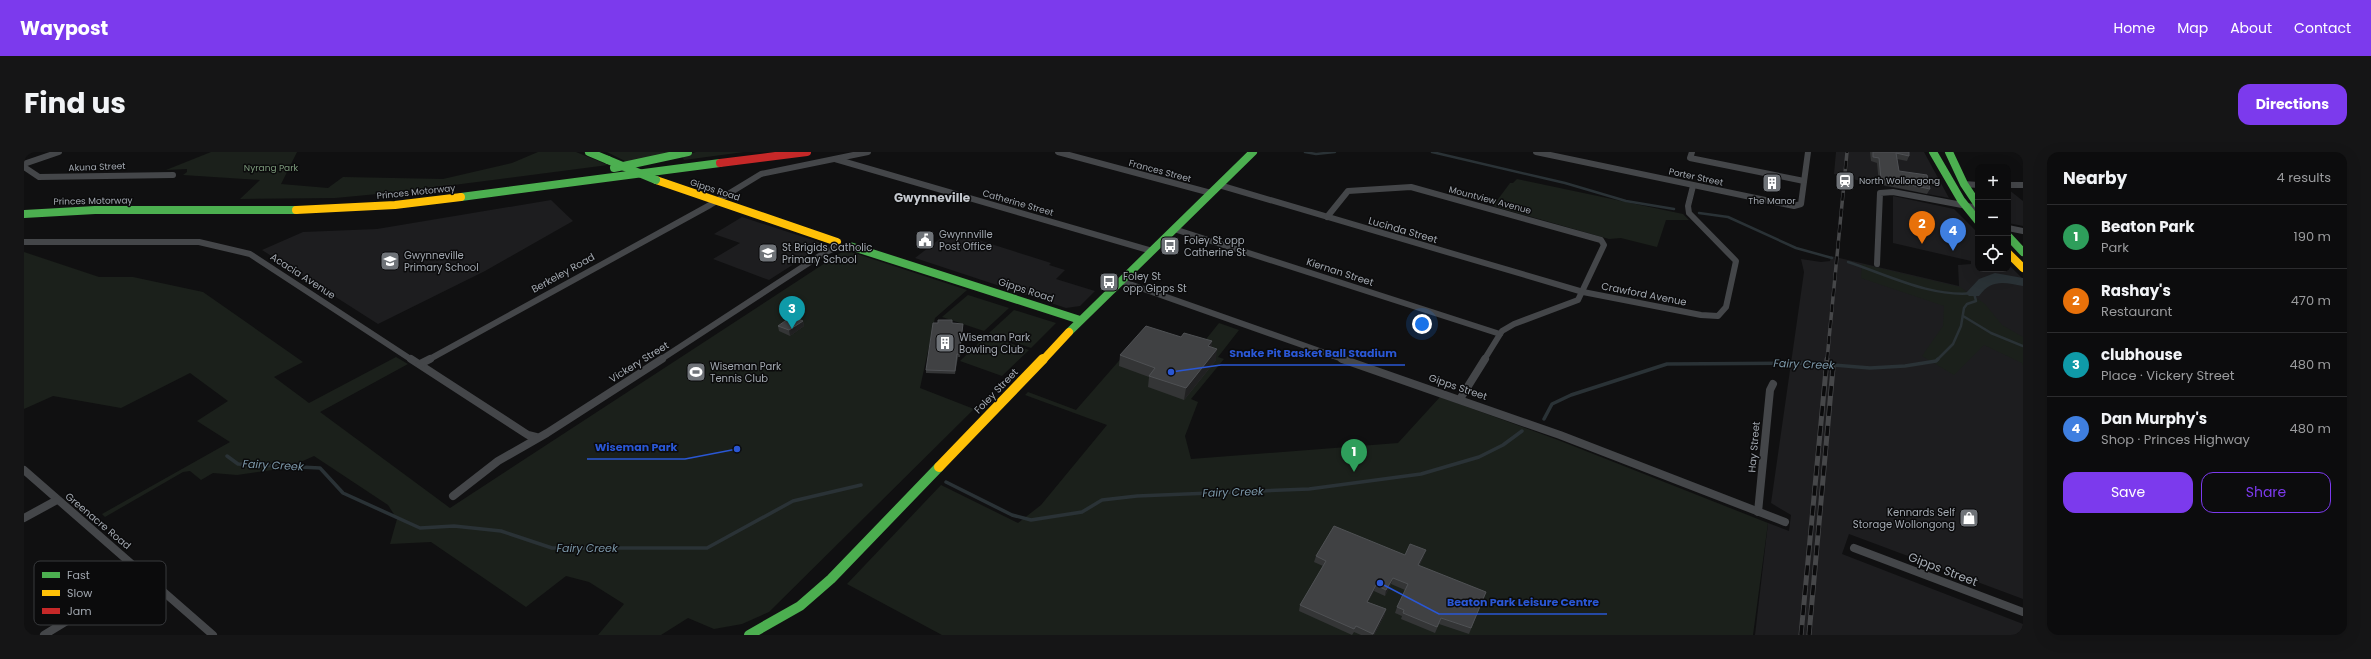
<!DOCTYPE html>
<meta charset="utf-8">
<style>
body{margin:0;font-family:Poppins,sans-serif;background:#151516;color:#f1f3f6}
.controls{position:absolute;right:12px;top:12px;display:grid;overflow:hidden;border-radius:8px;box-shadow:0 4px 16px #0002}
.controls button{width:36px;height:36px;display:grid;place-items:center;padding:0;border:0;border-bottom:1px solid #2c2c2e;background:#0c0c0d;color:#f1f3f6;font:20px sans-serif}
.you{position:absolute;left:1398px;top:172px;width:14px;height:14px;margin:-10px;border:3px solid #fff;border-radius:50%;background:#1a73e8;box-shadow:0 0 0 6px #1a73e833}
.badge{display:grid;place-items:center;width:26px;height:26px;border-radius:50%;background:#7c3aed;color:#fff;font-size:13px;font-weight:700}
.pin{position:absolute;translate:-50% -33px;filter:drop-shadow(0 1px 2px #0008)}
.pin::after{content:'';position:absolute;top:21px;width:14px;height:12px;background:inherit;clip-path:polygon(0 0,100% 0,50% 100%)}
.list{margin:0;padding:0;list-style:none}
h2{display:flex;justify-content:space-between;align-items:center;height:52px;margin:0;padding:0 16px;font-size:17px}
h2 small{font-size:13px;font-weight:400;color:#9a9b9d}
.list li{display:grid;grid-template-columns:26px 1fr auto;gap:12px;align-items:center;box-sizing:border-box;height:64px;padding:0 16px;border-top:1px solid #2c2c2e}
.list b{display:block;font-size:15px;white-space:nowrap}
.list p{margin:0;font-size:13px;white-space:nowrap;color:#9a9b9d}
.list em{font-size:13px;font-style:normal;color:#9a9b9d}
.actions{display:flex;gap:8px;padding:12px 16px}
.actions a{flex:1;padding:9px 0;border:1px solid #7c3aed;border-radius:12px;text-align:center;font-size:14px;color:#7c3aed}
.actions .main{background:#7c3aed;color:#fff}
.icon{flex:none;width:22px;height:22px;fill:none;stroke:currentColor;stroke-width:2;stroke-linecap:round;stroke-linejoin:round}
.map{position:relative;flex:none;width:1999px;height:483px;overflow:hidden;border-radius:12px}
header{display:flex;align-items:center;gap:24px;box-sizing:border-box;height:56px;padding:0 20px;background:#7c3aed;color:#fff}
header strong{font-size:19px}
nav{display:flex;gap:22px;margin-inline-start:auto;font-size:14px}
.intro{display:flex;align-items:center;justify-content:space-between;box-sizing:border-box;height:96px;padding:0 24px}
h1{margin:0;font-size:28px}
.button{padding:10px 18px;border-radius:12px;background:#7c3aed;color:#fff;font-size:14px;font-weight:700}
main{display:flex;gap:24px;padding:0 24px}
aside{flex:1;background:#0c0c0d;border-radius:12px;box-shadow:0 4px 16px #0002}
.map>svg:first-child{display:block}
.built{fill:#1d1d1f}
.green{fill:#1b201b}
.lines{fill:none;stroke-linecap:round;stroke-linejoin:round}
.stream-far1{stroke:#2a3236;stroke-width:2.5}
.stream{stroke:#2a3236;stroke-width:3.5}
.river{fill:#2a3236;fill-rule:evenodd}
.street-far1{stroke:#444649;stroke-width:6}
.street{stroke:#444649;stroke-width:8}
.fast-far1{stroke:#4caf50;stroke-width:8}
.fast{stroke:#4caf50;stroke-width:10}
.slow-far1{stroke:#ffc107;stroke-width:8}
.slow{stroke:#ffc107;stroke-width:10}
.jam{stroke:#c62828;stroke-width:8}
.rail-far1-casing{stroke:#464749;stroke-width:3.5}
.rail-casing{stroke:#464749;stroke-width:5}
.rail-far1{stroke:#0b0b0c;stroke-width:2.5;stroke-dasharray:8;stroke-linecap:butt}
.rail{stroke:#0b0b0c;stroke-width:3.5;stroke-dasharray:10;stroke-linecap:butt}
.fast-bridge{stroke:#4caf50;stroke-width:8}
.wall{fill:#343536}
.shaded-wall{fill:#212122}
.building{fill:#404143;stroke:#4f5154}
.labels{text-anchor:middle;dominant-baseline:central;stroke-width:3;stroke-linejoin:round;paint-order:stroke}
.far-street-label{font-size:9px;fill:#a2a8b0;stroke:#0b0b0c}
.far-park-label{font-size:9px;fill:#7c9a7b;stroke:#0b0b0c}
.far-poi-label{font-size:9px;fill:#a2a8b0;stroke:#0b0b0c;text-anchor:start}
.street-label{font-size:10px;fill:#a2a8b0;stroke:#0b0b0c}
.poi-label{font-size:10px;fill:#a2a8b0;stroke:#0b0b0c;text-anchor:start}
.water-label{font-size:11px;font-style:italic;fill:#7c98a9;stroke:#0b0b0c}
.far-district-label{font-size:12px;font-weight:bold;fill:#c3c7cd;stroke:#0b0b0c}
.near-street-label{font-size:12px;fill:#a2a8b0;stroke:#0b0b0c}
.key{fill:#0b0b0c;stroke:#383a3d;stroke-width:1}
.key-label{font-size:11px;fill:#a2a8b0}
.leader{fill:none;stroke:#2a57d4;stroke-width:1.5}
.callout-dot{fill:#2a57d4;stroke:#0b0b0c;stroke-width:1.5}
.callout-label{font-size:11px;text-anchor:middle;font-weight:bold;fill:#2a57d4;stroke:#0b0b0c;stroke-width:3;stroke-linejoin:round;paint-order:stroke}
</style>
<header>
<strong>Waypost</strong>
<nav><a>Home</a><a>Map</a><a>About</a><a>Contact</a></nav>
</header>
<div class="intro"><h1>Find us</h1><a class="button">Directions</a></div>
<main>
<div class="map">
<svg width="1999" height="483" viewBox="0 0 1999 483">
<rect width="100%" height="100%" fill="#101011"/>
<g class="built">
<path d="M1812 0H1900L1925 46 1844 31 1810 22Z"/>
<path d="M1984 37 1999 49V74L1984 71Z"/>
<path d="M1869 44 1930 57 1954 81V117H1984V112L1999 127V447L1825 382 1818 402 1999 472V483H1731L1744 371 1765 379 1767 363 1747 351 1780 120 1777 107 1797 110 1806 109 1807 104 1935 134 1934 113 1947 112V109L1869 91Z"/>
<path d="M527 48 549 69 461 119 354 172 238 98 279 80 353 77Z"/>
<path d="M718 65 798 91V94L745 128 689 107 716 91 690 82Z"/>
<path d="M926 79 1027 111 1025 113 1041 118 1032 127 1071 139 1056 154 1042 156 891 106Z"/>
</g>
<g class="green">
<path d="M187 0H273L257 32 304 36 319 25 419 27 488 11 514 0H552L584 13 375 40 311 46 216 47 236 28 159 23 163 20V17L142 18Z"/>
<path d="M583 0H651L603 10Z"/>
<path d="M672 0H720L660 8 658 4Z"/>
<path d="M1493 27 1659 62 1665 68H1642L1633 95 1597 86 1585 87 1469 54 1486 31H1489Z"/>
<path d="M821 98 943 138 911 166 896 236 950 257 745 460 718 472 690 477 664 466 637 483H574L600 452 565 430 542 424 502 455 407 390 366 392 373 367 364 353 290 304 263 316 213 323 189 321 177 328 166 319 159 320 81 365 78 362 206 290 173 269 204 249 166 221 97 256 29 244 0 257V100L75 125H109L179 140 279 210 250 225 285 251 372 205 384 212 296 260 426 356Z"/>
<path d="M1838 112 1936 135 1961 152 1978 173 1999 185V215L1998 211 1960 193 1930 223 1898 204 1919 174 1920 154 1837 126Z"/>
<path d="M944 143 985 156 960 179 918 165Z"/>
<path d="M990 158 1032 171 1007 196 965 181Z"/>
<path d="M1195 171 1215 178 1194 205 1200 207 1167 247 1174 250 1161 284 1167 307 1374 291 1416 245 1534 288 1744 371 1729 483H918L823 432 917 333 994 371 1017 353 1083 273 1001 243 1004 240 1052 258 1121 179 1175 196Z"/>
<path d="M963 183 1005 198 978 224 936 209Z"/>
</g>
<g class="lines">
<g class="stream-far1">
<path d="M1281 0 1292 2 1311 0"/>
<path d="M1408 0 1541 31 1602 49 1650 57"/>
<path d="M1675 61 1704 65 1772 96 1808 106"/>
<path d="M1824 110C1864 123 1908 146 1950 141L1952 149 1943 152 1940 156 1937 174 1929 192 1913 208"/>
<path d="M1939 164 1967 181 1999 194"/>
</g>
<g class="stream">
<path d="M1520 267 1528 252 1547 243 1643 212 1785 211 1846 216 1881 214 1912 209 1914 207"/>
<path d="M203 304 214 312 296 316 319 341 396 376 430 374 477 379 528 396H683L769 349 837 333"/>
<path d="M922 330 988 363 1007 368 1058 360 1078 348 1113 344 1285 337 1397 322 1455 305 1479 293 1498 279"/>
</g>
<path class="river" d="M1971 121 1999 126V134C1980 130 1967 127 1955 144H1945L1942 141 1955 127Z"/>
<g class="street-far1">
<path d="M1034 0 1187 41"/>
<path d="M1512 0 1770 54 1777 52 1784 0"/>
<path d="M1668 0 1666 6 1780 29"/>
<path d="M811 7 1128 99"/>
<path d="M0 12 35 0"/>
<path d="M0 15 15 25 149 23"/>
<path d="M1940 32 1954 33"/>
<path d="M1195 33 1559 140 1677 163 1694 164 1702 155 1712 109 1665 61 1664 54 1669 34"/>
<path d="M1984 33H1999"/>
<path d="M1303 65 1324 39 1387 35 1577 88 1580 93 1554 148 1490 172 1478 179 1460 208"/>
<path d="M1984 76 1999 79"/>
<path d="M1150 77 1476 182"/>
<path d="M0 90H175L226 102 388 208"/>
<path d="M1853 112 1856 41 1869 40 1954 56"/>
<path d="M1097 129 1321 208"/>
<path d="M404 208 686 53 737 22 844 0"/>
<path d="M636 208 800 101 813 95"/>
</g>
<g class="street">
<path d="M387 207 504 283 512 285"/>
<path d="M1318 207 1536 283 1761 370"/>
<path d="M396 212 406 207"/>
<path d="M1436 247 1461 207"/>
<path d="M0 318 189 483"/>
<path d="M429 344 474 309 523 281 638 207"/>
<path d="M1734 360 1746 238 1749 232"/>
<path d="M0 366 33 348"/>
<path d="M1830 396 1999 460"/>
<path d="M20 483 120 422"/>
</g>
<g class="fast-far1">
<path d="M565 0 584 8"/>
<path d="M1909 0 1937 48 1954 69"/>
<path d="M1925 0 1940 32 1954 53"/>
<path d="M590 16 664 0"/>
<path d="M437 45 696 11"/>
<path d="M0 62 71 58H272"/>
<path d="M1984 84 1999 100"/>
<path d="M826 94 1056 168"/>
<path d="M1045 180 1229 0"/>
</g>
<path class="fast" d="M725 483 776 454 807 427 915 315"/>
<g class="slow-far1">
<path d="M632 28 813 90"/>
<path d="M272 58 371 53 437 45"/>
<path d="M1984 101 1999 116"/>
<path d="M1019 208 1045 180"/>
</g>
<path class="slow" d="M915 315 1019 207"/>
<path class="jam" d="M696 11 783 0"/>
<defs>
<path id="rail-far1" d="M1803 208 1823 0"/>
<g id="rail">
<path d="M1777 483 1803 207"/>
<path d="M1785 483 1809 216"/>
</g>
</defs>
<use href="#rail-far1" class="rail-far1-casing"/>
<use href="#rail" class="rail-casing"/>
<use href="#rail-far1" class="rail-far1"/>
<use href="#rail" class="rail"/>
<path class="fast-bridge" d="M584 8 632 28"/>
</g>
<g class="wall">
<path d="M1846 0H1885V4L1883 9 1873 7 1875 19 1906 37 1903 42 1855 32 1853 11 1847 9Z"/>
<path d="M779 169 780 174 766 184 755 179 754 174Z"/>
<path d="M928 171 939 175 936 205H934L931 222 902 221V218Z"/>
<path d="M1157 185 1188 189 1187 195 1192 208 1160 248 1124 235 1125 225 1095 214 1096 203Z"/>
<path d="M1381 403 1400 404 1395 414 1462 440 1445 482 1415 472 1411 481 1377 467 1378 464 1371 461 1373 455 1381 438 1367 432 1361 444 1350 439 1344 450 1362 457 1360 464 1350 483H1337L1330 480 1328 483 1275 459 1276 453 1299 414 1290 410 1292 404Z"/>
</g>
<g class="shaded-wall">
<path d="M779 169 780 174 766 184 765 178Z"/>
<path d="M1188 189 1187 200 1184 194Z"/>
<path d="M1193 197 1192 208 1160 248 1162 236Z"/>
<path d="M1402 398 1400 404 1392 419 1394 413Z"/>
<path d="M1369 426 1367 432 1361 444 1362 438Z"/>
<path d="M1352 433 1350 439 1341 456 1343 450Z"/>
<path d="M1362 457 1360 464 1350 483H1349Z"/>
</g>
<g class="building">
<path d="M1849 0H1885V4L1872 1 1875 19 1903 23 1906 37 1857 27 1855 6 1849 5Z"/>
<path d="M768 164 779 169 765 178 754 174Z"/>
<path d="M914 168H928V171L939 172 935 202H933L931 219 902 218 909 171H914Z"/>
<path d="M1122 174 1157 185 1160 181 1188 189 1184 194 1193 197 1162 236 1125 224 1131 216 1096 203Z"/>
<path d="M1310 374 1381 403 1386 392 1402 398 1394 413 1462 440 1447 476 1417 466 1413 475 1379 461 1380 458 1373 455 1384 432 1369 426 1362 438 1352 433 1343 450 1362 457 1349 482 1332 474 1330 477 1276 453 1302 409 1292 404Z"/>
</g>
<defs>
<symbol id="station-square" viewBox="-11 -11 22 22"><rect x="-9" y="-9" width="18" height="18" rx="4" fill="#6f7378" stroke="#0b0b0c"/><path d="M-3-6H3Q5-6 5-4V2Q5 4 3 4L4.5 6H3L1.5 4h-3L-3 6H-4.5L-3 4Q-5 4-5 2V-4Q-5-6-3-6ZM-3.5-4v3h7v-3ZM-3.5 1v1.5H-2V1ZM2 1v1.5H3.5V1Z" fill="#fff"/></symbol>
<symbol id="building-square" viewBox="-11 -11 22 22"><rect x="-9" y="-9" width="18" height="18" rx="4" fill="#6f7378" stroke="#0b0b0c"/><path d="M-4-6H4V6H1V3H-1V6H-4ZM-2.5-4.3h1.7v1.8h-1.7ZM.8-4.3h1.7v1.8H.8ZM-2.5-1h1.7V.8h-1.7ZM.8-1h1.7V.8H.8Z" fill="#fff"/></symbol>
<symbol id="civic-square" viewBox="-11 -11 22 22"><rect x="-9" y="-9" width="18" height="18" rx="4" fill="#6f7378" stroke="#0b0b0c"/><path d="M-.6-6.5H3V-4.5H.6V-3L4-1V1h2V6H-6V1h2V-1L-.6-3ZM-1.2 2.5V6h2.4V2.5Z" fill="#fff"/></symbol>
<symbol id="bus-square" viewBox="-11 -11 22 22"><rect x="-9" y="-9" width="18" height="18" rx="4" fill="#6f7378" stroke="#0b0b0c"/><path d="M-5-6H5V4H4V6H2V4H-2V6H-4V4H-5ZM-3.5-4V0h7V-4ZM-3.5 1.2v1.5H-2V1.2ZM2 1.2v1.5H3.5V1.2Z" fill="#fff"/></symbol>
<symbol id="school-square" viewBox="-11 -11 22 22"><rect x="-9" y="-9" width="18" height="18" rx="4" fill="#6f7378" stroke="#0b0b0c"/><path d="M0-5L7-2L0 1L-7-2ZM-4 1L0 2.5L4 1V4Q0 6-4 4Z" fill="#fff"/></symbol>
<symbol id="stadium-square" viewBox="-11 -11 22 22"><rect x="-9" y="-9" width="18" height="18" rx="4" fill="#6f7378" stroke="#0b0b0c"/><path d="M0-5a6.5 5 0 1 0 0 10a6.5 5 0 1 0 0-10ZM-3.5-1.8h7v3.6h-7Z" fill="#fff"/></symbol>
<symbol id="shop-square" viewBox="-11 -11 22 22"><rect x="-9" y="-9" width="18" height="18" rx="4" fill="#6f7378" stroke="#0b0b0c"/><path d="M-5-2.5h2.3a2.7 3.5 0 0 1 5.4 0H5L5.5 6h-11ZM-1.5-2.5h3a1.5 2.3 0 0 0-3 0Z" fill="#fff"/></symbol>
</defs>
<g fill-rule="evenodd">
<use href="#station-square" x="1810" y="18" width="22" height="22"/>
<use href="#building-square" x="1737" y="20" width="22" height="22"/>
<use href="#civic-square" x="890" y="77" width="22" height="22"/>
<use href="#bus-square" x="1135" y="83" width="22" height="22"/>
<use href="#school-square" x="733" y="90" width="22" height="22"/>
<use href="#school-square" x="355" y="98" width="22" height="22"/>
<use href="#bus-square" x="1074" y="119" width="22" height="22"/>
<use href="#building-square" x="910" y="180" width="22" height="22"/>
<use href="#stadium-square" x="661" y="209" width="22" height="22"/>
<use href="#shop-square" x="1934" y="355" width="22" height="22"/>
</g>
<g class="labels">
<g class="far-street-label">
<text transform="translate(73 15) rotate(-2)">Akuna Street</text>
<text transform="translate(1136 19) rotate(15)">Frances Street</text>
<text transform="translate(1672 25) rotate(12)">Porter Street</text>
<text transform="translate(691 38) rotate(18)">Gipps Road</text>
<text transform="translate(392 40) rotate(-6)">Princes Motorway</text>
<text transform="translate(1466 48) rotate(15)">Mountview Avenue</text>
<text transform="translate(69 49) rotate(-1)">Princes Motorway</text>
<text transform="translate(994 51) rotate(16)">Catherine Street</text>
</g>
<g class="far-park-label">
<text x="247" y="16">Nyrang Park</text>
</g>
<g class="far-poi-label">
<text x="1835" y="29">North Wollongong</text>
<text x="1748" y="49" text-anchor="middle">The Manor</text>
</g>
<g class="street-label">
<text transform="translate(1379 78) rotate(16)">Lucinda Street</text>
<text transform="translate(1316 120) rotate(18)">Kiernan Street</text>
<text transform="translate(539 121) rotate(-29)">Berkeley Road</text>
<text transform="translate(279 124) rotate(33)">Acacia Avenue</text>
<text transform="translate(1002 138) rotate(18)">Gipps Road</text>
<text transform="translate(1620 142) rotate(11)">Crawford Avenue</text>
<text transform="translate(615 210) rotate(-32)">Vickery Street</text>
<text transform="translate(1434 235) rotate(19)">Gipps Street</text>
<text transform="translate(972 239) rotate(-46)">Foley Street</text>
<text transform="translate(1730 295) rotate(-85)">Hay Street</text>
<text transform="translate(74 369) rotate(40)">Greenacre Road</text>
</g>
<g class="poi-label">
<text x="915" y="82">Gwynnville<tspan x="915" dy="12">Post Office</tspan></text>
<text x="1160" y="88">Foley St opp<tspan x="1160" dy="12">Catherine St</tspan></text>
<text x="758" y="95">St Brigids Catholic<tspan x="758" dy="12">Primary School</tspan></text>
<text x="380" y="103">Gwynneville<tspan x="380" dy="12">Primary School</tspan></text>
<text x="1099" y="124">Foley St<tspan x="1099" dy="12">opp Gipps St</tspan></text>
<text x="935" y="185">Wiseman Park<tspan x="935" dy="12">Bowling Club</tspan></text>
<text x="686" y="214">Wiseman Park<tspan x="686" dy="12">Tennis Club</tspan></text>
<text x="1931" y="360" text-anchor="end">Kennards Self<tspan x="1931" dy="12">Storage Wollongong</tspan></text>
</g>
<g class="water-label">
<text transform="translate(1780 212) rotate(2)">Fairy Creek</text>
<text transform="translate(249 313) rotate(3)">Fairy Creek</text>
<text transform="translate(1209 340) rotate(-2)">Fairy Creek</text>
<text x="563" y="396">Fairy Creek</text>
</g>
<g class="far-district-label">
<text x="908" y="45">Gwynneville</text>
</g>
<g class="near-street-label">
<text transform="translate(1919 417) rotate(21)">Gipps Street</text>
</g>
</g>
<rect x="10" y="409" width="132" height="64" rx="6" class="key"/>
<rect x="18" y="420" width="18" height="6" fill="#4caf50"/>
<rect x="18" y="438" width="18" height="6" fill="#ffc107"/>
<rect x="18" y="456" width="18" height="6" fill="#c62828"/>
<g class="key-label">
<text x="43" y="427">Fast</text>
<text x="43" y="445">Slow</text>
<text x="43" y="463">Jam</text>
</g>
<path class="leader" d="M1147 220L1197 213H1381M713 297L661 307H563M1356 431L1415 462H1583"/>
<g class="callout-dot">
<circle cx="1147" cy="220" r="4"/>
<circle cx="713" cy="297" r="4"/>
<circle cx="1356" cy="431" r="4"/>
</g>
<g class="callout-label">
<text x="1289" y="205">Snake Pit Basket Ball Stadium</text>
<text x="612" y="299">Wiseman Park</text>
<text x="1499" y="454">Beaton Park Leisure Centre</text>
</g>
</svg>
<div class="controls">
<button>+</button>
<button>−</button>
<button><svg class="icon" aria-label="locate" viewBox="0 0 24 24"><circle cx="12" cy="12" r="6"/><path d="M12 2v4M12 18v4M2 12h4M18 12h4"/></svg></button>
</div>
<div class="you"></div>
<div class="pin badge" style="left:1330px;top:320px;background:#2e9e5b">1</div>
<div class="pin badge" style="left:1898px;top:92px;background:#e8710a">2</div>
<div class="pin badge" style="left:768px;top:177px;background:#0f9aa8">3</div>
<div class="pin badge" style="left:1929px;top:99px;background:#3f7fe0">4</div>
</div>
<aside>
<h2>Nearby<small>4 results</small></h2>
<ul class="list">
<li><span class="badge" style="background:#2e9e5b">1</span><div><b>Beaton Park</b><p>Park</p></div><em>190 m</em></li>
<li><span class="badge" style="background:#e8710a">2</span><div><b>Rashay's</b><p>Restaurant</p></div><em>470 m</em></li>
<li><span class="badge" style="background:#0f9aa8">3</span><div><b>clubhouse</b><p>Place · Vickery Street</p></div><em>480 m</em></li>
<li><span class="badge" style="background:#3f7fe0">4</span><div><b>Dan Murphy's</b><p>Shop · Princes Highway</p></div><em>480 m</em></li>
</ul>
<div class="actions"><a class="main">Save</a><a>Share</a></div>
</aside>
</main>
